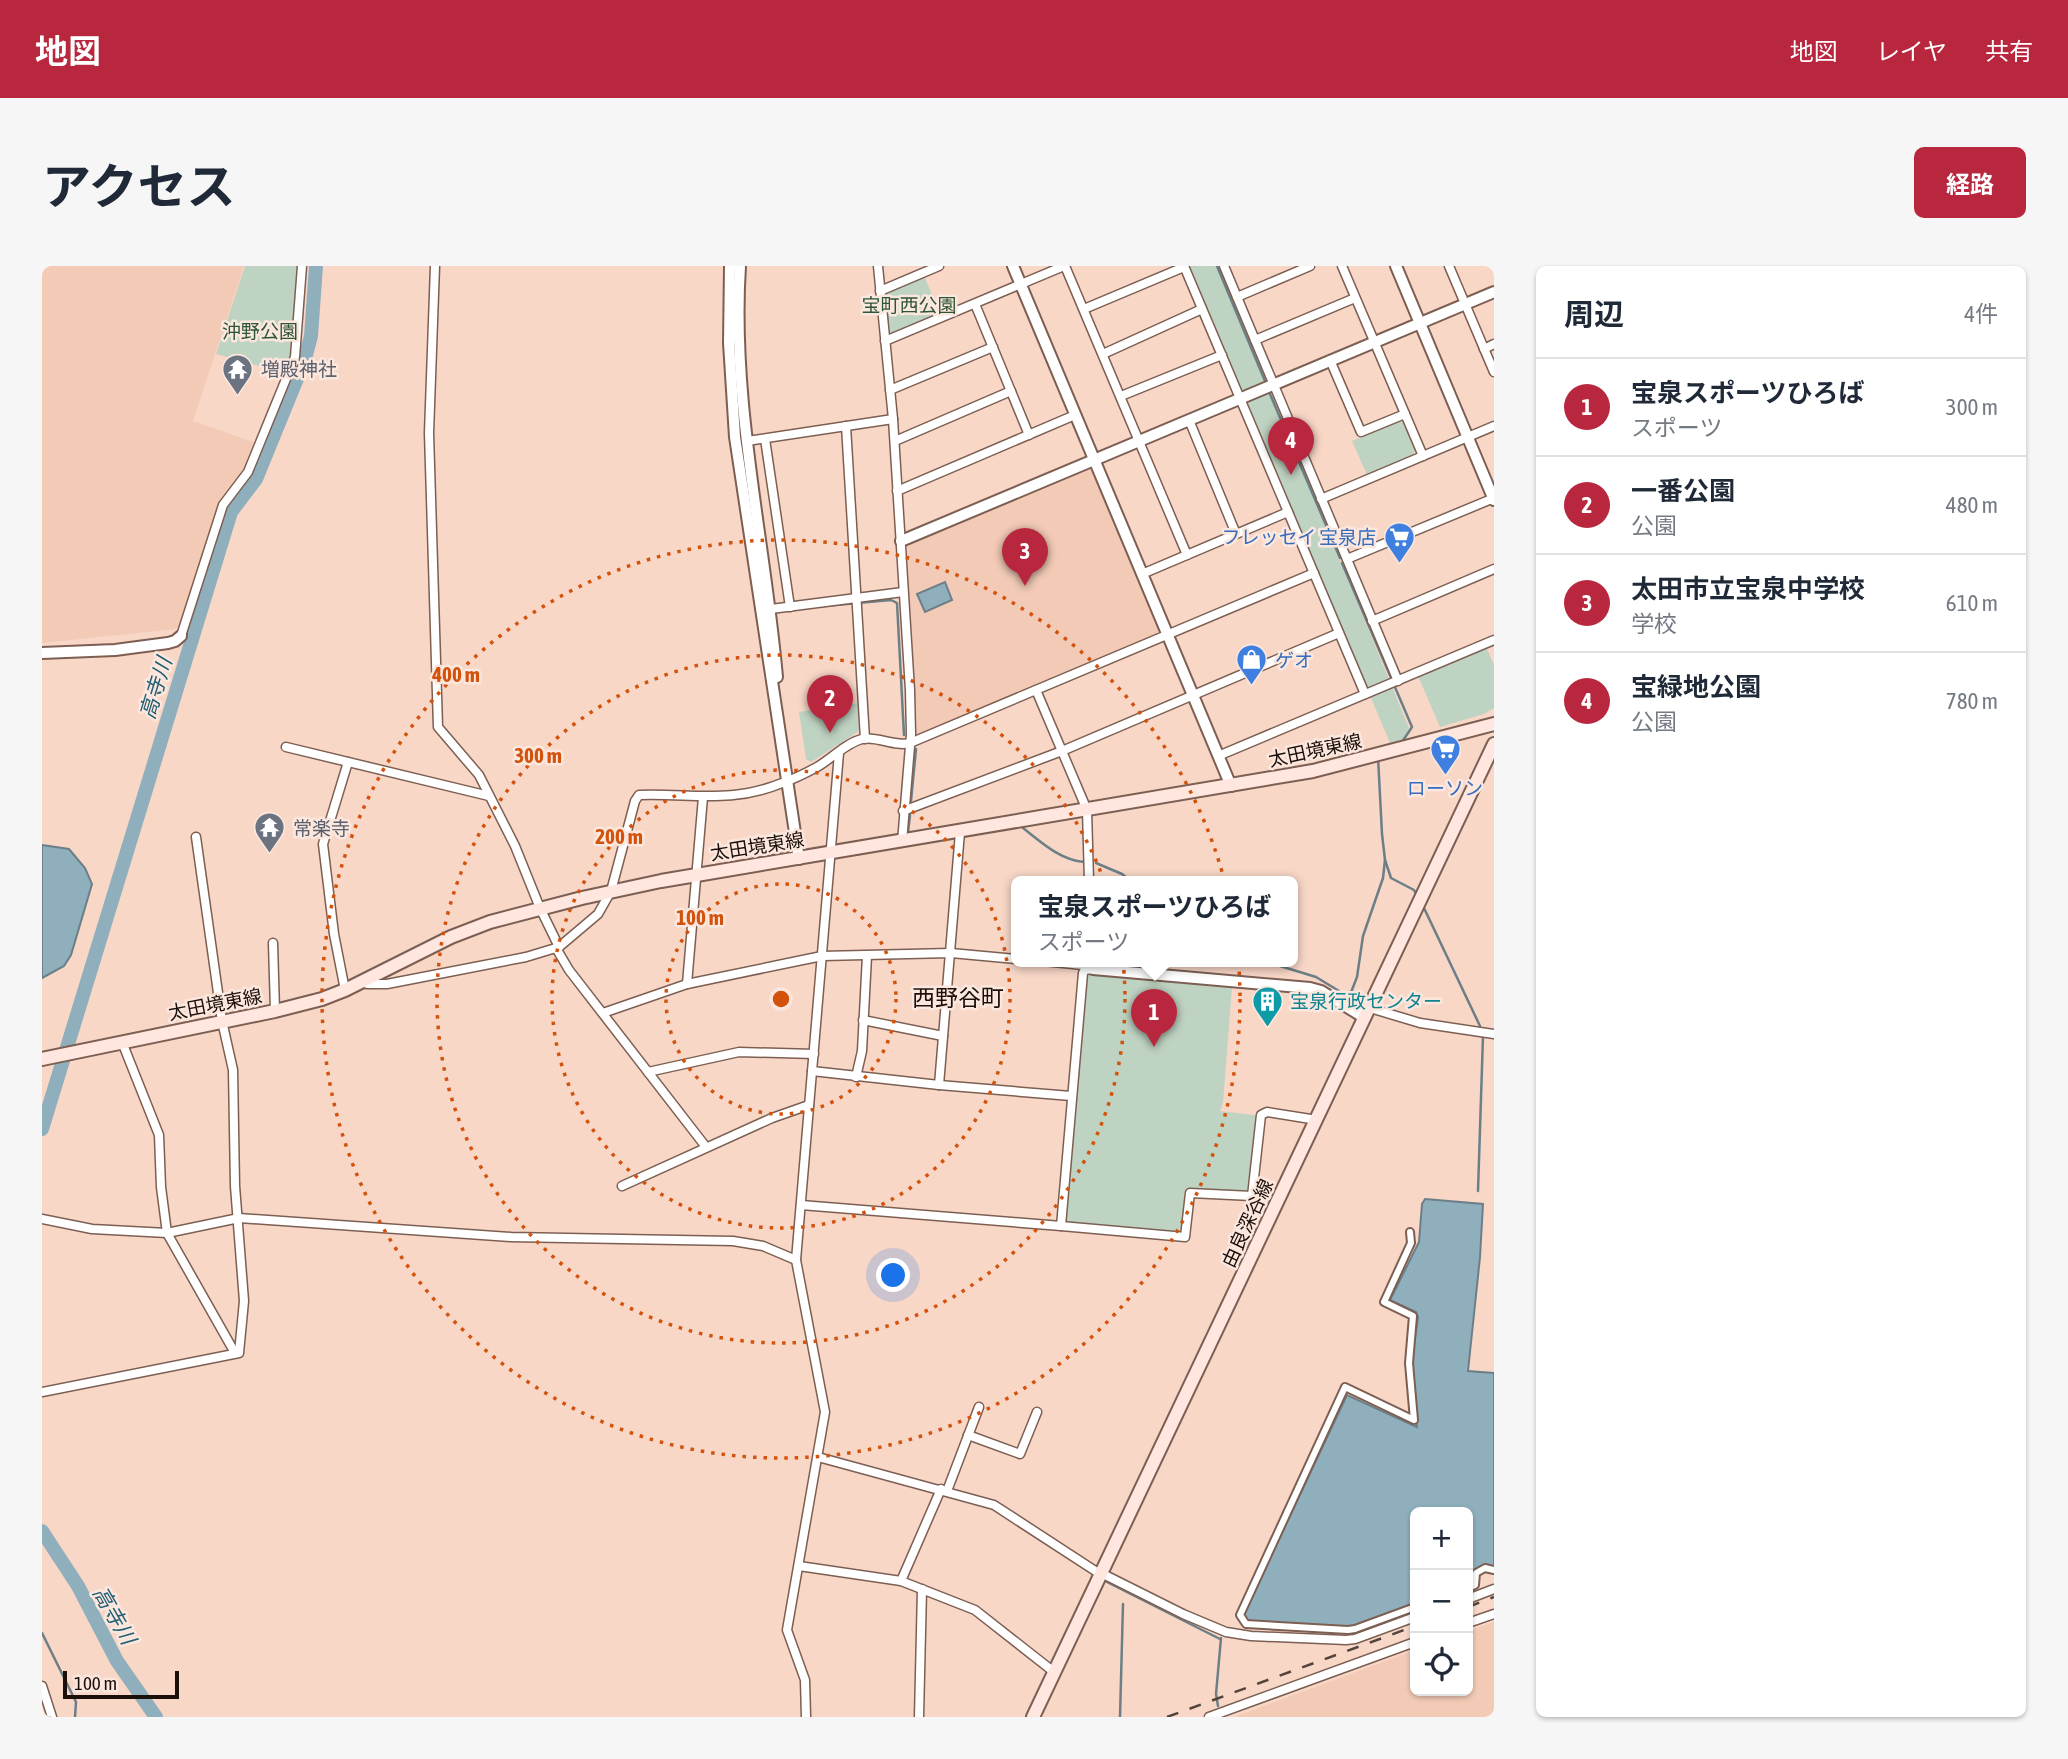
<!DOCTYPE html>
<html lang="ja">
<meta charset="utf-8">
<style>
body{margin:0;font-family:"Asap Condensed","Noto Sans JP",sans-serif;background:#f6f6f7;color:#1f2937}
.controls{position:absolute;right:21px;bottom:21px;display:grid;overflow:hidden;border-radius:10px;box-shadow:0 2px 5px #0004}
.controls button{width:63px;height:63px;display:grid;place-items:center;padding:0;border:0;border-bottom:2px solid #e0e1e3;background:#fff;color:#1f2937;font:35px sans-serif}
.scale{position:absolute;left:21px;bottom:18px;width:116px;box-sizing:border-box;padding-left:7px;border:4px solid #1a0f09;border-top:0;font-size:19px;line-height:24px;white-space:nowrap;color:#1a0f09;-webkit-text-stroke:5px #fbe7dd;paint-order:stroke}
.you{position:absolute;left:852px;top:1010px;width:24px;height:24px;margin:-18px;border:5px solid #fff;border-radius:50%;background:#1a73e8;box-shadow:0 0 0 10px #1a73e833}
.badge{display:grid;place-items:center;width:46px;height:46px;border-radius:50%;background:#b9273e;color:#fff;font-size:23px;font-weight:700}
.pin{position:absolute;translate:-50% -58px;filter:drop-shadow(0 2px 4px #0008)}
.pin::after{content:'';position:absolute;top:37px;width:24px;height:21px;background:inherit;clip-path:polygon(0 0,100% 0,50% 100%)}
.popup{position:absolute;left:969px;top:610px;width:287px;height:91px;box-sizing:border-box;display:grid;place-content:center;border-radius:10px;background:#fff;filter:drop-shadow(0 2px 5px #0005);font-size:23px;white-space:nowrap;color:#747a83}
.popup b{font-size:26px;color:#1f2937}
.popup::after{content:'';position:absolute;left:50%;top:100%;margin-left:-14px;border:14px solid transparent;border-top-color:#fff}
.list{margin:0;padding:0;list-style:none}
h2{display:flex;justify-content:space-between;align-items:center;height:91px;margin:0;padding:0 28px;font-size:30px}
h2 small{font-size:23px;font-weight:400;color:#747a83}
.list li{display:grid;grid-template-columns:46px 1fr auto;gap:21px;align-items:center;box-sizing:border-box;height:98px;padding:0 28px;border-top:2px solid #e0e1e3}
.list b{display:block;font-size:26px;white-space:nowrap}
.list p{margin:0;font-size:23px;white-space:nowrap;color:#747a83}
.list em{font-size:23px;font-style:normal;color:#747a83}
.icon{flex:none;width:38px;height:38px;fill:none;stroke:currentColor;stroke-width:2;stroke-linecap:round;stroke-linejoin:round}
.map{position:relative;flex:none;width:1452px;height:1451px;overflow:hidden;border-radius:10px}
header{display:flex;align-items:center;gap:42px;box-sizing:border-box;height:98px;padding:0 35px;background:#b9273e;color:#fff}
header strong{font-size:33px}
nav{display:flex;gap:38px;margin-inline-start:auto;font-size:24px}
.intro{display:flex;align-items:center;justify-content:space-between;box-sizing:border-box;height:168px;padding:0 42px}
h1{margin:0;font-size:49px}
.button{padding:18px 32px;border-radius:10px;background:#b9273e;color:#fff;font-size:24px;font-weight:700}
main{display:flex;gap:42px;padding:0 42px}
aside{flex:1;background:#fff;border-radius:10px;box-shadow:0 2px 5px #0004}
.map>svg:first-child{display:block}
.built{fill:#f2cab6}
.green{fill:#bfd3c2}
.water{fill:#8fafbd;stroke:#6c7f87;stroke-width:2}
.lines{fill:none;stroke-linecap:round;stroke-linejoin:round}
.stream{stroke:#6c7f87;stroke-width:2.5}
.river{stroke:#8fafbd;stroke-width:14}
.pedestrian-casing{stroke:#7c5f52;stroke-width:10}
.minor-casing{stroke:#7c5f52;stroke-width:11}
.tertiary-casing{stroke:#7c5f52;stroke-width:14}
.secondary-casing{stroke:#7c5f52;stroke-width:16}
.pedestrian{stroke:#fff;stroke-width:6}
.minor{stroke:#fff;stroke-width:8}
.tertiary{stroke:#fff;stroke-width:10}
.secondary{stroke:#ffe6df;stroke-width:12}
.rail{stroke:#53433a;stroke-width:2.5;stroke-dasharray:12 12;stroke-linecap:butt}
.ring{fill:none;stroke:#d3520c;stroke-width:3.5;stroke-dasharray:3.5 7}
.labels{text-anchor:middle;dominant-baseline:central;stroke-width:5;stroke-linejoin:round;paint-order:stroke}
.park-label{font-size:19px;fill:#2c5535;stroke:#fbe7dd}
.worship-label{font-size:19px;fill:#5b616d;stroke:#fbe7dd;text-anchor:start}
.shop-label{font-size:19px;fill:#366cbe;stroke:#fbe7dd;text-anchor:end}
.street-label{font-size:19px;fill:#1a0f09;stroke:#fbe7dd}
.culture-label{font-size:19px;fill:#0d838f;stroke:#fbe7dd;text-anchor:start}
.water-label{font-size:21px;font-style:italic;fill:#225e73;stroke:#fbe7dd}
.quarter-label{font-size:23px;fill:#1a0f09;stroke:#fbe7dd}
.centre{fill:#d3520c;stroke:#fbe7dd;stroke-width:3.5}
.ring-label{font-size:21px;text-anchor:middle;font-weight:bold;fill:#d3520c;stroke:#fbe7dd;stroke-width:5;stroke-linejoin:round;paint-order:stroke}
</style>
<header>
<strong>地図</strong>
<nav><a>地図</a><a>レイヤ</a><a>共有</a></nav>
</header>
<div class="intro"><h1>アクセス</h1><a class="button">経路</a></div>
<main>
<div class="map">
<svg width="1452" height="1451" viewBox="0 0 1452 1451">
<rect width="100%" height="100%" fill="#f8d7c7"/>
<g class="built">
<path d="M0 0H202L151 155 214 177 200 209 178 237 139 358 134 363 0 377Z"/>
<path d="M1045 203 1050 205 1117 363 1116 369 879 470 873 466 865 277Z"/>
<path d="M1452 1356V1451H1192L1373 1384V1425H1426V1365Z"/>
</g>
<g class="green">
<path d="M203 0H257L251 79 242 107 174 88Z"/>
<path d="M1147 0H1177L1367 462 1361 474 1348 477Z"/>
<path d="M881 7 899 51 843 75 838 25Z"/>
<path d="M1356 155 1362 157 1373 184 1371 189 1325 209 1310 175Z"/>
<path d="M1444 381 1452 399V442L1442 448 1398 461 1376 410Z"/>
<path d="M815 437 817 465 769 496 764 493 757 446Z"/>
<path d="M1047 707 1187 718 1190 721 1181 837 1178 845 1212 849 1215 852 1208 926 1205 928 1143 923 1140 964 1137 967 1024 957 1022 955 1043 709Z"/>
</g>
<g class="water">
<path d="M903 316 910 334 883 346 875 328Z"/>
<path d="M0 579 27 583 43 602 50 618 29 689 22 700 0 712Z"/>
<path d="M1383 933 1441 938 1438 991 1426 1105 1452 1107V1302L1444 1300 1430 1308 1426 1317V1246H1373V1339L1311 1361 1206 1356 1201 1349 1305 1129 1375 1161 1369 1100 1376 1051 1374 1046 1348 1034 1377 976 1380 938Z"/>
</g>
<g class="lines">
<g class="stream">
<path d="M1175 0 1223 115"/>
<path d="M1228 128 1298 292"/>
<path d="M1300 297 1370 461 1360 476"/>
<path d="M771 341 849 334 855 337 862 469"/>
<path d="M1336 491 1340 568 1343 594 1349 612 1372 624 1374 628"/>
<path d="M869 535 874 483"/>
<path d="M868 549 866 566 869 568"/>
<path d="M981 562C999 576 1018 594 1042 596"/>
<path d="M1054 597 1080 608 1089 615"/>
<path d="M1382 642 1438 760"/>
<path d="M1222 695 1274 711 1320 739 1317 746"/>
<path d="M1308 729 1315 711 1321 670 1341 612 1343 594"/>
<path d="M1436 925 1441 770"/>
<path d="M1063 1315 1178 1373"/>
<path d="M0 1367 34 1436 33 1451"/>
<path d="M1176 1440 1174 1428 1179 1372"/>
<path d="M1078 1451 1081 1338"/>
</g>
<g class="river">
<path d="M0 863 189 246 214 213 263 93 269 70 274 0"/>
<path d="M0 1265 36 1320 75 1395 114 1451"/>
</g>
<defs>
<g id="pedestrian">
<path d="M1368 966 1369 977 1342 1036 1371 1050 1367 1097 1372 1154 1303 1121 1198 1349 1204 1358 1306 1364 1313 1363 1373 1341"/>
<path d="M1426 1322 1433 1319 1434 1307 1443 1302 1452 1304"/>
</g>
<g id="minor">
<path d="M393 0 387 167 396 461 437 509 473 580 498 642 517 681"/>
<path d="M836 0 851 153 868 424 869 468 860 576"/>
<path d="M1023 0 1145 289"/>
<path d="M1142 0 1323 428"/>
<path d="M1182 0 1356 415"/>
<path d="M1300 0 1381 190"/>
<path d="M1407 0 1452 106"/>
<path d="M838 25 897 0"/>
<path d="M1195 31 1268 0"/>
<path d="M933 38 987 169"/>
<path d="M1042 43 1142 1"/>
<path d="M1213 74 1313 32"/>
<path d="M843 75 1022 0"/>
<path d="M1442 83 1452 78"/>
<path d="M1061 88 1160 43"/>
<path d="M1288 94 1319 166 1363 148"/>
<path d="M848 124 951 81"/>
<path d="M1079 130 1180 89"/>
<path d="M1147 154 1194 268"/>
<path d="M804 160 823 473"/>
<path d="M723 173 748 341"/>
<path d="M705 175 851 153"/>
<path d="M853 175 969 125"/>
<path d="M855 225 1033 149"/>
<path d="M1279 233 1452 160"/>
<path d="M1305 293 1452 232"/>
<path d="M1100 308 1246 246"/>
<path d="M729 343 861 326"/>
<path d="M1330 355 1452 303"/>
<path d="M139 370 181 239 206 206 253 91 260 0"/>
<path d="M994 424 1045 544 1047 615"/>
<path d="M244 481 447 530"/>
<path d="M1176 490 1452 374"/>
<path d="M861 545 1020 485 1297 367"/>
<path d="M231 677 233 745"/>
<path d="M514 682 527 704 664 881"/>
<path d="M1001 695 1041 699 1043 704"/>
<path d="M1051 703 1043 704 1041 707 1019 960 1143 971 1148 927 1210 930 1219 849 1225 846 1275 854"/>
<path d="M319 715 325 718H345L484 691 517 681 556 648 569 625 593 535 597 529C649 527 689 538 740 517 752 513 764 507 775 501 789 493 804 477 820 473 836 470 852 481 868 477L1272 307"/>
<path d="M645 718 661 531"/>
<path d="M303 724 292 668 281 578 306 496"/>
<path d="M1328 742 1378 757 1452 768"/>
<path d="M561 747 645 718 780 690 909 687 974 693"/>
<path d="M821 754 901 770"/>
<path d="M80 776 117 869 119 921 125 967 193 1087"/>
<path d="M770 805 897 819 1029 830"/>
<path d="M606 806 697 786 772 788"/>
<path d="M814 811 820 785 825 690"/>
<path d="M897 819 918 566"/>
<path d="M580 920 730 852 767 839"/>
<path d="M759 939 1019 960"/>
<path d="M0 953 50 963 125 967 197 952 469 971 691 975 721 980 754 994"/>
<path d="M0 1126 197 1087 202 1035 193 920 191 804 180 755 154 571"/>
<path d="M926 1169 978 1188 995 1146"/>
<path d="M776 1191 952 1239 1058 1308"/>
<path d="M905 1225 937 1141"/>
<path d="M757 1300 859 1315 933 1344 1012 1406"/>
<path d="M1059 1307 1141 1348 1184 1366 1209 1370 1304 1374 1313 1373 1373 1351"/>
<path d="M859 1315 899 1223"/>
<path d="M1426 1333 1452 1323"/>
<path d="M1426 1357 1452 1348"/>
<path d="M0 1420 10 1451"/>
<path d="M764 1451 763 1414 745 1364 783 1146 754 994 797 487"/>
<path d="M877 1451 880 1323"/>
<path d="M1167 1451 1373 1376"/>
</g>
<g id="tertiary">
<path d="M688 0 687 77 693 171 757 593"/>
<path d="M698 0C689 138 723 274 735 411"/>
<path d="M971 0 1189 520"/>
<path d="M1354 0 1452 234"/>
<path d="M859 275 1452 26"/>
<path d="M0 387 73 384 126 377 133 375 139 370"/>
<path d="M1051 703 1268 722 1279 725 1323 752"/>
</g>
<g id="secondary">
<path d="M0 793 233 745 280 733 303 724 409 671 448 656 540 632 619 615 1271 505 1452 458"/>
<path d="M991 1451 1452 478"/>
</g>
</defs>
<use href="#pedestrian" class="pedestrian-casing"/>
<use href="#minor" class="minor-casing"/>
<use href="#tertiary" class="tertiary-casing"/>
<use href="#secondary" class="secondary-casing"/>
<use href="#pedestrian" class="pedestrian"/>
<use href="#minor" class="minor"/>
<use href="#tertiary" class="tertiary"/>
<use href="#secondary" class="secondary"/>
<g class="rail">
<path d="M1426 1341 1452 1331"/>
<path d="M1125 1451 1373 1360"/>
</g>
</g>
<g class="ring">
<circle cx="739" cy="733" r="115"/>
<circle cx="739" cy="733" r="229"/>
<circle cx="739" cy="733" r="344"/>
<circle cx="739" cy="733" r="459"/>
</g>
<defs>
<symbol id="temple-pin" viewBox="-11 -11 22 30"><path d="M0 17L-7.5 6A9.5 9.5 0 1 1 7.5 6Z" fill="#6b7280" stroke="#fbe7dd"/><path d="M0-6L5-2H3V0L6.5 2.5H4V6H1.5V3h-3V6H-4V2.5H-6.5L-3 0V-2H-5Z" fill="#fff"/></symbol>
<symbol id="supermarket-pin" viewBox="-11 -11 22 30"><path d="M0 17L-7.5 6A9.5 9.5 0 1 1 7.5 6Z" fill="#3f7fe0" stroke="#fbe7dd"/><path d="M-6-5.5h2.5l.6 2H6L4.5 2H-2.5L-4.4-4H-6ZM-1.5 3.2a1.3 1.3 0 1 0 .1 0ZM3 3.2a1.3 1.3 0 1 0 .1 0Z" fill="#fff"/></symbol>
<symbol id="shop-pin" viewBox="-11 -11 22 30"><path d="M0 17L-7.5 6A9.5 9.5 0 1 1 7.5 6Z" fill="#3f7fe0" stroke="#fbe7dd"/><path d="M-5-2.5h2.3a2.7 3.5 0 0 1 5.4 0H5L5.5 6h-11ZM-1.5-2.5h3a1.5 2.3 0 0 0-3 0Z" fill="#fff"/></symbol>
<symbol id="building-pin" viewBox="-11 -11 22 30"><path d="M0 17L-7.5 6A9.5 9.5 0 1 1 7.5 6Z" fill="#0f9aa8" stroke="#fbe7dd"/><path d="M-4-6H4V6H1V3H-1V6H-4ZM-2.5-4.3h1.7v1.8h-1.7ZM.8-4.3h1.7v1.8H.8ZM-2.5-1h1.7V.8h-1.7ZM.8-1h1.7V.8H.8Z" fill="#fff"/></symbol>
</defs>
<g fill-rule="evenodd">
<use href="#temple-pin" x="178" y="86" width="35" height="47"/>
<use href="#supermarket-pin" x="1340" y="254" width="35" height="47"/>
<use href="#shop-pin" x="1192" y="376" width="35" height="47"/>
<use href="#supermarket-pin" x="1386" y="466" width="35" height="47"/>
<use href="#temple-pin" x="210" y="544" width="35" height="47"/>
<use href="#building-pin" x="1208" y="718" width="35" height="47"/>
</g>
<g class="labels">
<g class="park-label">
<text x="867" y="39">宝町西公園</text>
<text x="218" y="65">沖野公園</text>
</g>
<g class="worship-label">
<text x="219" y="103">増殿神社</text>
<text x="251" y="562">常楽寺</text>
</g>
<g class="shop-label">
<text x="1334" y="271">フレッセイ 宝泉店</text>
<text x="1233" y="394" text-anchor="start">ゲオ</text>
<text x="1403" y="522" text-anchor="middle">ローソン</text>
</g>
<g class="street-label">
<text transform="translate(1273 484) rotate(-12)">太田境東線</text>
<text transform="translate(715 580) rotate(-9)">太田境東線</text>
<text transform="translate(173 738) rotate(-11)">太田境東線</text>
<text transform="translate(1205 957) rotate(-65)">由良深谷線</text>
</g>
<g class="culture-label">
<text x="1248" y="735">宝泉行政センター</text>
</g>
<g class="water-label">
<text transform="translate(113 422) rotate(-73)">高寺川</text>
<text transform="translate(73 1349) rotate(60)">高寺川</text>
</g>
<g class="quarter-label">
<text x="916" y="732">西野谷町</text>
</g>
</g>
<circle cx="739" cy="733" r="10" class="centre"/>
<g class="ring-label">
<text x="414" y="416">400 m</text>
<text x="496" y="497">300 m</text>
<text x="577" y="578">200 m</text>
<text x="658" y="659">100 m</text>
</g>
</svg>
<div class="controls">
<button>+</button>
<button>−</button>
<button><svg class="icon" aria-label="locate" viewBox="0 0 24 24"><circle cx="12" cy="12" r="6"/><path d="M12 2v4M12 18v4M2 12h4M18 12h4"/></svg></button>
</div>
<div class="scale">100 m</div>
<div class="you"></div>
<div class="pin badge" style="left:1112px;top:781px">1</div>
<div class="popup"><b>宝泉スポーツひろば</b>スポーツ</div>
<div class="pin badge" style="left:788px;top:467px">2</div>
<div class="pin badge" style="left:983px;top:320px">3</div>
<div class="pin badge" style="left:1249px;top:209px">4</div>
</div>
<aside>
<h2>周辺<small>4件</small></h2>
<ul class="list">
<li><span class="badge">1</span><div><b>宝泉スポーツひろば</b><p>スポーツ</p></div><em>300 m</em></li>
<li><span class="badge">2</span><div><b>一番公園</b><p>公園</p></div><em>480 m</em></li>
<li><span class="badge">3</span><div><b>太田市立宝泉中学校</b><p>学校</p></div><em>610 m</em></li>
<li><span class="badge">4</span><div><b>宝緑地公園</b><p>公園</p></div><em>780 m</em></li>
</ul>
</aside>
</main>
